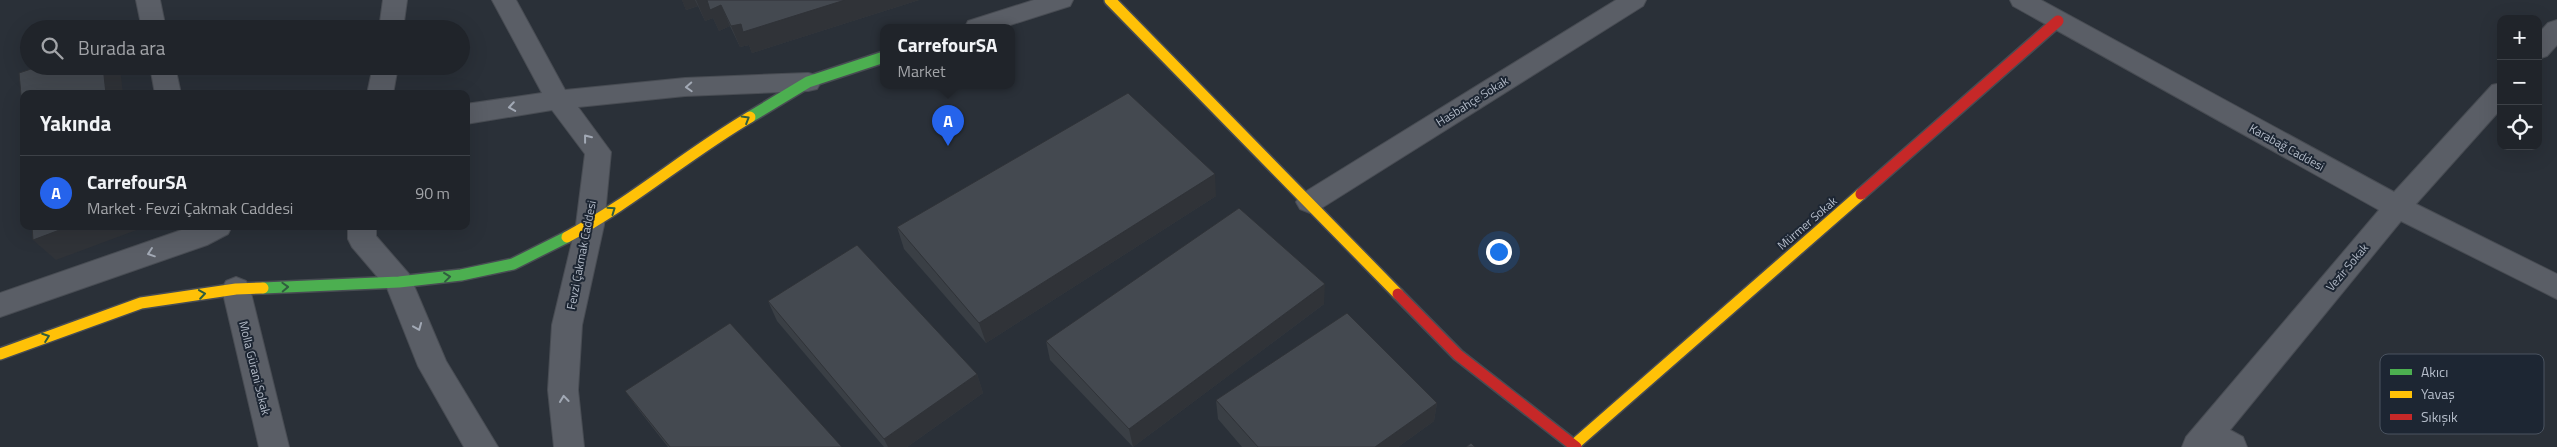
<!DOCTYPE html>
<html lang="tr">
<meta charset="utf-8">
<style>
body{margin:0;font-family:"Titillium Web",sans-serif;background:#282c32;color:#f1f3f6}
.controls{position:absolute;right:15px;top:15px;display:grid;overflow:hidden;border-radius:10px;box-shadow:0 5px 20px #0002}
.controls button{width:45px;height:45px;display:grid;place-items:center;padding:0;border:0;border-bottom:1px solid #3d4147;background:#20242a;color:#f1f3f6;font:25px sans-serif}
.you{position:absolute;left:1498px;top:251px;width:18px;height:18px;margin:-12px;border:4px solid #fff;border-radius:50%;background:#1a73e8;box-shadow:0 0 0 8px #1a73e833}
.badge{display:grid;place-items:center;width:32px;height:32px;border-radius:50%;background:#2563eb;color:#fff;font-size:16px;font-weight:700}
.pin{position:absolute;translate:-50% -41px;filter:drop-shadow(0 1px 2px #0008)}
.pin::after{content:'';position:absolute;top:26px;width:18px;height:15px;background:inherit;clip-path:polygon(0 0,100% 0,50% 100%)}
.popup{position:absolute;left:880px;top:24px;width:135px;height:65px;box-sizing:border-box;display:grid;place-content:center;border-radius:10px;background:#20242a;filter:drop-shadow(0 1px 4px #0005);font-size:16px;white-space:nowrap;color:#a2a4a8}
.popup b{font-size:19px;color:#f1f3f6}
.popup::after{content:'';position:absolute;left:50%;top:100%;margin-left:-10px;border:10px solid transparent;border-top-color:#20242a}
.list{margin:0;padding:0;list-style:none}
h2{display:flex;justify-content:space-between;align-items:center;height:65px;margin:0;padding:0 20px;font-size:21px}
h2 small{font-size:16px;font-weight:400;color:#a2a4a8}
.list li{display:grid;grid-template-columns:32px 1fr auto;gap:15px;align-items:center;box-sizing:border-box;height:75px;padding:0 20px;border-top:1px solid #3d4147}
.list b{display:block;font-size:19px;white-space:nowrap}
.list p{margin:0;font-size:16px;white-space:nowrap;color:#a2a4a8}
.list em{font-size:16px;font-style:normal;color:#a2a4a8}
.icon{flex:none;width:28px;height:28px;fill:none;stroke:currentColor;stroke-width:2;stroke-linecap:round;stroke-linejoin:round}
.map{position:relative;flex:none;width:2557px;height:447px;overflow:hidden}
.search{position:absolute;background:#20242a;box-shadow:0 5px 20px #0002;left:20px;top:20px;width:450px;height:55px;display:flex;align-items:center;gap:12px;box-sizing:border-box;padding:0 18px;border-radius:28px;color:#a2a4a8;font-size:19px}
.panel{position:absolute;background:#20242a;box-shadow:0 5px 20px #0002;left:20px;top:90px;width:450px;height:140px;border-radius:10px}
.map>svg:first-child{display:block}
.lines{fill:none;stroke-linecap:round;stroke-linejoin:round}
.street-casing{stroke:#484c53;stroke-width:2}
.fast-casing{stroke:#484c53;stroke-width:14}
.slow-casing{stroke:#484c53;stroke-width:14}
.jam-casing{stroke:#484c53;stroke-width:14}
.street{fill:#5a5e66;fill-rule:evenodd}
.fast{stroke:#4caf50;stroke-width:11}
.slow{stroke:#ffc107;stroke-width:11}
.jam{stroke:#c62828;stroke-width:11}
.wall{fill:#3a3f45}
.shaded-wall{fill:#303338}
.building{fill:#444950;stroke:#303338}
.oneway{stroke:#a2a9b5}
.oneway2{stroke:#305d3f}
.labels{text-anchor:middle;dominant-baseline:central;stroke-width:4;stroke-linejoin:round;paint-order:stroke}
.street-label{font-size:12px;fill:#b4bcc9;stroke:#1d2633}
.key{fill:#1d2633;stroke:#4a5360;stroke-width:1}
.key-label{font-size:14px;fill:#b4bcc9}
</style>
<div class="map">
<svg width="2557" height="447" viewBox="0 0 2557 447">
<rect width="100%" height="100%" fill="#2a3038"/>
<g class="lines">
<defs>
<g id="street">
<path d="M136 0H160L166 29H142Z"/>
<path d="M383 0H407L403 29H379Z"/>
<path d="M492 0H516L565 90 685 78 808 73 817 75 821 82 817 89 808 91 685 96 578 107 611 152 604 225 582 325 578 390 584 447H554L548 390 552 325 576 225 585 154 552 110 466 124V104L542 93Z"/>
<path d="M1034 0H1073L1070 6 1004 27H965L968 21Z"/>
<path d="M1616 0H1646L1643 6 1320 209 1310 213 1300 209 1296 202 1300 195Z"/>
<path d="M2010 0H2041L2394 192 2492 85 2501 83V109L2416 204 2557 274V299L2401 221 2230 430 2243 437 2247 447H2182L2186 437 2379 210 2013 6Z"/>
<path d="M2557 20V45L2547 56 2538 59V34L2548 23Z"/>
<path d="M150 66H175L181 94H155Z"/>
<path d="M373 66H398L393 94H367Z"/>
<path d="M193 226H232L228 234 207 245 0 317V293Z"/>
<path d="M348 226H376V236L409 274 446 361 498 447H464L418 366 387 288 352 247 348 239Z"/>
<path d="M236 277 246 281 250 289 289 447H259L222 289 226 281Z"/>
</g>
<g id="fast">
<path d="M750 117 808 82 884 57"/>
<path d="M263 288 399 282 461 275 513 264 567 237"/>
</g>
<g id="slow">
<path d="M1110 0 1398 294"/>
<path d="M567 237C631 203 687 154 750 117"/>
<path d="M0 354 141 303 236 289 263 288"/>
<path d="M1574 445 1861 194"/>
</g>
<g id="jam">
<path d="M1861 194 2058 21"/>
<path d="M1398 294 1458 355 1576 447"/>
</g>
</defs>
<use href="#street" class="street-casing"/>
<use href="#fast" class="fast-casing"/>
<use href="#slow" class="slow-casing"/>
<use href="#jam" class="jam-casing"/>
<use href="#street" class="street"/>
<use href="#fast" class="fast"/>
<use href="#slow" class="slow"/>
<use href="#jam" class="jam"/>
</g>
<g class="wall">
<path d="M682 0H919L752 53 749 45 740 47 730 26 719 31 713 18 705 21 698 6 686 10Z"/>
<path d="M1216 196 986 343 904 249 897 227Z"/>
<path d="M768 301 977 374 983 393 907 447H884L777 321Z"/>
<path d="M1324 304 1133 447 1050 360 1046 341Z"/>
<path d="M625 391 842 447H668L639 410Z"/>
<path d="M1216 400 1437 403 1434 421 1398 447H1242L1218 419Z"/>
</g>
<g class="shaded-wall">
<path d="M682 0H695L698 6 686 10Z"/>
<path d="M696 0H707L721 5 730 26 719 31 713 18 705 21Z"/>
<path d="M845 0H919L752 53 749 45 740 47 731 26Z"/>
<path d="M103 66H119L120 68 123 94H106Z"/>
<path d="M1215 174 1216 196 986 343 979 323Z"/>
<path d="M70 226H142V228L56 260 33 240Z"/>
<path d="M1325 284 1324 304 1133 447 1129 429Z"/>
<path d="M977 374 983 393 907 447H888L884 439Z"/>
<path d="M1437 403 1434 421 1398 447H1375Z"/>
</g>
<g class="building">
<path d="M707 0H845L743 32 741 24 731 26 721 5 710 10Z"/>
<path d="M40 66H103L106 94H24V128L19 73Z"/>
<path d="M1128 93 1215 174 979 323 897 227Z"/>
<path d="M1239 208 1325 284 1129 429 1046 341Z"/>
<path d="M32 226H70L33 240Z"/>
<path d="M857 245 977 374 884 439 768 301Z"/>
<path d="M1347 313 1437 403 1375 447H1258L1216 400Z"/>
<path d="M730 323 842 447H670L625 391Z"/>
<path d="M1471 443 1475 447H1466Z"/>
</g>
<defs><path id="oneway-chevron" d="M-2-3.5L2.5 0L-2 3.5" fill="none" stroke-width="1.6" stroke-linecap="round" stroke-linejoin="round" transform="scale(1.25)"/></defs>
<g class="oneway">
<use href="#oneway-chevron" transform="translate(689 87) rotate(177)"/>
<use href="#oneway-chevron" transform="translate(512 107) rotate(171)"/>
<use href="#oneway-chevron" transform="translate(587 138) rotate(-128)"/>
<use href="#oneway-chevron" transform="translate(151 253) rotate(161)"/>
<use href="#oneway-chevron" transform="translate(418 327) rotate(68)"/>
<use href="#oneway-chevron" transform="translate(564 399) rotate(-96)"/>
</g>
<g class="oneway2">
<use href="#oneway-chevron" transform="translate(746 119) rotate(-31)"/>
<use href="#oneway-chevron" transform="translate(612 210) rotate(-35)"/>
<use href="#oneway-chevron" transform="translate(447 277) rotate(-7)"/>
<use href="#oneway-chevron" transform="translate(285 287) rotate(-2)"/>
<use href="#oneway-chevron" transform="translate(202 294) rotate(-8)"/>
<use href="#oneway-chevron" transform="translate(46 337) rotate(-20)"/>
</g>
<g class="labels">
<g class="street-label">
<text transform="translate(1472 101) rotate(-32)">Hasbahçe Sokak</text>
<text transform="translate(2287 147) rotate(29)">Karabağ Caddesi</text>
<text transform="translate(1807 223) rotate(-41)">Mürmer Sokak</text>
<text transform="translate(581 255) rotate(-79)">Fevzi Çakmak Caddesi</text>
<text transform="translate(2347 267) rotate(-50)">Vezir Sokak</text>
<text transform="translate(255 368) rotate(76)">Molla Gürani Sokak</text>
</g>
</g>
<rect x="2380" y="354" width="164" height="80" rx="8" class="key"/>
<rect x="2390" y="369" width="22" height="6" fill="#4caf50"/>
<rect x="2390" y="391" width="22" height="7" fill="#ffc107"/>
<rect x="2390" y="414" width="22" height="6" fill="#c62828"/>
<g class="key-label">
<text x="2421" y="377">Akıcı</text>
<text x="2421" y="399">Yavaş</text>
<text x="2421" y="422">Sıkışık</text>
</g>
</svg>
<div class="controls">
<button>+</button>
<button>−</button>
<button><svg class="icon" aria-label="locate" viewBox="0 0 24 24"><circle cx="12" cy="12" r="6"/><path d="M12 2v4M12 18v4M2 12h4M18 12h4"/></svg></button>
</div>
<div class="you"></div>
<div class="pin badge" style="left:948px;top:146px">A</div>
<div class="popup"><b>CarrefourSA</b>Market</div>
<div class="search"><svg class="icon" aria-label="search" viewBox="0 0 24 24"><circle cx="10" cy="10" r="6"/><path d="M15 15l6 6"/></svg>Burada ara</div>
<section class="panel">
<h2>Yakında<small></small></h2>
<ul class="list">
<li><span class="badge">A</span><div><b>CarrefourSA</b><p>Market · Fevzi Çakmak Caddesi</p></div><em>90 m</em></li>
</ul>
</section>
</div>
